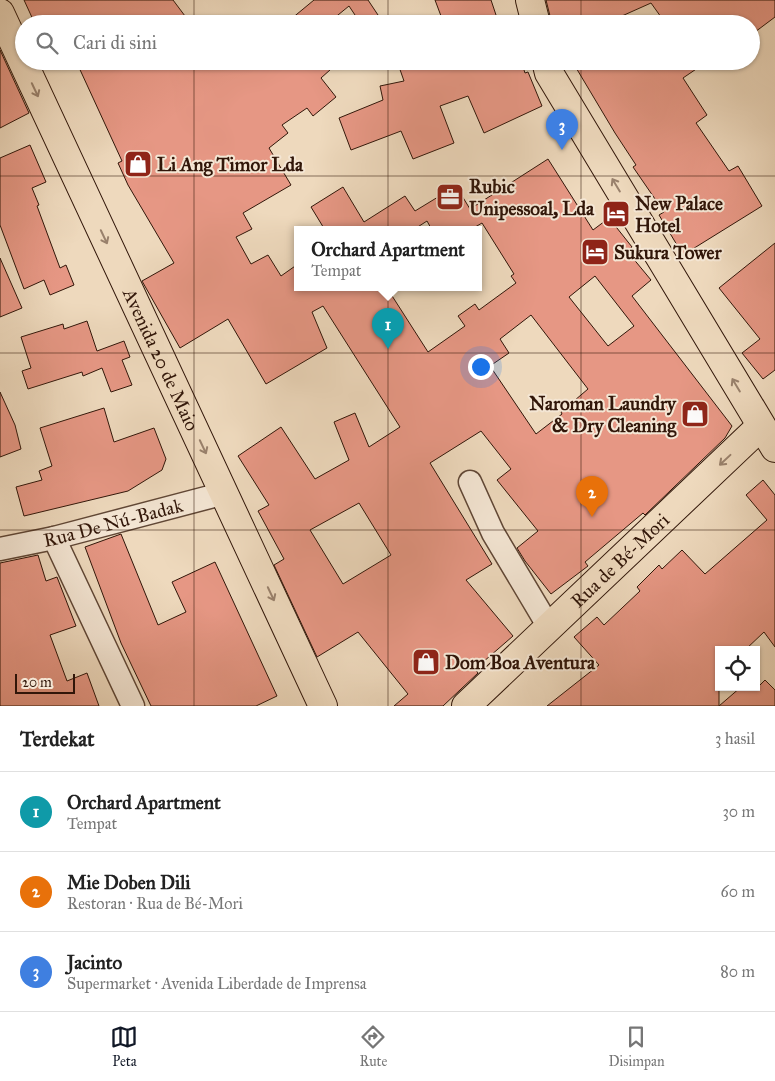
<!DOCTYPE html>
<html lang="id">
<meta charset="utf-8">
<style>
body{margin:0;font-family:"IM FELL Great Primer",serif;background:#f6f6f6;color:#222}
.controls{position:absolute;right:15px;bottom:15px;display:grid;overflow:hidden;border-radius:0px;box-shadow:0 1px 4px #0004}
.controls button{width:45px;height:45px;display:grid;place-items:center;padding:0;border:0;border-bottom:1px solid #e0e0e0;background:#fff;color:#222;font:25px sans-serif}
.scale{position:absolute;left:15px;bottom:12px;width:60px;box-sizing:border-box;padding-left:5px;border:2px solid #311609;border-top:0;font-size:14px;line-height:18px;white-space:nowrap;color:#311609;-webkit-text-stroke:4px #f4e6d4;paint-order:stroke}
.you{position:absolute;left:480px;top:366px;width:18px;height:18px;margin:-12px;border:4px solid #fff;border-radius:50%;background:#1a73e8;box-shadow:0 0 0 8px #1a73e833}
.badge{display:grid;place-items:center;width:32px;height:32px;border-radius:50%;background:#111827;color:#fff;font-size:16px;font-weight:700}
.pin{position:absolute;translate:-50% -41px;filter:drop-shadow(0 1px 2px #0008)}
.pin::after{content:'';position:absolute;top:26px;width:18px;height:15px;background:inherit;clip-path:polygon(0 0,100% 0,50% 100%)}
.popup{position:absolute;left:294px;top:226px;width:188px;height:65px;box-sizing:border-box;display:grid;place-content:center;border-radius:0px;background:#fff;filter:drop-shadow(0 1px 4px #0005);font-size:16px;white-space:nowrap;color:#767676}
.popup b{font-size:19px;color:#222}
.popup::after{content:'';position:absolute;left:50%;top:100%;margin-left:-10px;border:10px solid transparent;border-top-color:#fff}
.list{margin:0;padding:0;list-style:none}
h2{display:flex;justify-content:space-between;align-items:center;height:65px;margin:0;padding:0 20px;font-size:21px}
h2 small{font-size:16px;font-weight:400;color:#767676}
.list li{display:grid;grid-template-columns:32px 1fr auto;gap:15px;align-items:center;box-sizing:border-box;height:80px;padding:0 20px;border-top:1px solid #e0e0e0}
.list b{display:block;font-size:19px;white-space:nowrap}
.list p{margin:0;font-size:16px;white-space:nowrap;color:#767676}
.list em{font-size:16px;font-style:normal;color:#767676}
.icon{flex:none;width:28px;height:28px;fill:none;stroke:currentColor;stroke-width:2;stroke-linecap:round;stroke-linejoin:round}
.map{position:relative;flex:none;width:775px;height:706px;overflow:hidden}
.search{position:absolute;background:#fff;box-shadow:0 1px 4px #0004;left:15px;right:15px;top:15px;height:55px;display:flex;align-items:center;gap:12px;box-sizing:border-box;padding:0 18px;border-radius:28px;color:#767676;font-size:19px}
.sheet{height:305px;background:#fff}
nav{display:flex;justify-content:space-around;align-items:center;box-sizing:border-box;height:70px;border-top:1px solid #e0e0e0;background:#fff;font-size:14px;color:#767676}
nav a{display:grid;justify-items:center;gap:2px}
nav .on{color:#111827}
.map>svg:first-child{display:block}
.building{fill:#e69784;stroke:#311609;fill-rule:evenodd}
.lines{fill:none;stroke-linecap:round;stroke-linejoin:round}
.minor-casing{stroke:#604736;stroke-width:25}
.major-casing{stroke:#311609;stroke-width:30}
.minor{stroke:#f4e6d4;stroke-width:22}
.major{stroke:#eed9bd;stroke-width:28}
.oneway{stroke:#99816c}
.grid{fill:none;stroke:#311609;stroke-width:1;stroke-opacity:0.55}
.labels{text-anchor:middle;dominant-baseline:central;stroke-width:4;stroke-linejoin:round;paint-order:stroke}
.poi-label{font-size:19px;font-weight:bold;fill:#311609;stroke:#f4e6d4;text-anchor:start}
.street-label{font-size:19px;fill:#311609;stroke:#f4e6d4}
</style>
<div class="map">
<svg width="775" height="706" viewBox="0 0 775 706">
<rect width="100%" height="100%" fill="#eed9bd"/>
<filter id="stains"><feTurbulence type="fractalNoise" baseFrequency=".004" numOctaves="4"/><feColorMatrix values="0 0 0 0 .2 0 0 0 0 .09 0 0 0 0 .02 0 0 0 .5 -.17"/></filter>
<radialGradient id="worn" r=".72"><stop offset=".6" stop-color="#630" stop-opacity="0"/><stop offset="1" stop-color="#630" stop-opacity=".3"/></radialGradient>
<g class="building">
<path d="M24 0H173L191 24H35Z"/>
<path d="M314 0H368L384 24H361L349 6 327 24H285Z"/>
<path d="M435 0H491L499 24H444Z"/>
<path d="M546 0H775V17L751 35V24H666L651 3 604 24H552Z"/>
<path d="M0 50 29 113 0 128Z"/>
<path d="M76 61H340L321 78 336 97 313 116 307 108 282 125 288 133 269 148 291 185 243 213 252 229 236 237 251 264 268 255 281 276 298 264V288H387L428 352 465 326 458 316 475 304 479 310 516 283 511 276 514 274 482 223 470 230H432L427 221 413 230H325L311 207 343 187 364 222 405 196 415 211 456 186 470 209 548 159 593 230 609 218 632 247 627 251 651 280 632 296 732 426 725 438 645 515 643 513 585 562 588 566 551 594 525 561 517 548 538 531 497 480 511 469 481 431 430 463 492 564 466 580 513 636 475 669 478 673 443 706H394L408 694 358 632 317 657 274 565 284 559 258 511 269 505 238 456 281 427 315 479 349 460 334 422 355 413 369 447 400 427 323 306 312 312 327 348 266 384 228 319 180 348 142 281 174 263 128 185 118 163 122 161ZM595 276 634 326 608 346 569 297ZM531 315 588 389 561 412 562 414 536 434 490 366 509 353 500 339ZM359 503 391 555 343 584 310 530Z"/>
<path d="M397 61H521L525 73 528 72 542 106 484 133 468 96 440 106 454 143 413 159 401 131 351 150 339 118 383 100 380 86 404 81Z"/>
<path d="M572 61H708L683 78 707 115 696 123 729 171 738 166 762 206 683 255 659 215 664 212 633 167 636 165 615 133Z"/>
<path d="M30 145 46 182 32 188 39 205 37 206 60 268 66 265 74 285 50 295 44 280 24 289 0 225V158Z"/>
<path d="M775 243V370L763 379 742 353 760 339 719 288Z"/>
<path d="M0 258 22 308 0 317Z"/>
<path d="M87 321 97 351 124 341 130 357 122 360 132 385 111 392 102 368 83 376 82 372 28 389 22 371 31 368 21 337 63 324 64 329Z"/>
<path d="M0 392 15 425 21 449 0 457Z"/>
<path d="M104 408 114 442 154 428 166 459 162 470 128 491 24 516 16 487 42 480 39 471 52 466 40 428Z"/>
<path d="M763 480 775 495V647L764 632 745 650H719V706H547L599 665 574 637 597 617 604 625 640 591 637 587 659 565 662 569 682 550 705 574 767 520 746 495Z"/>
<path d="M121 534 158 625 186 612 172 582 215 562 277 696 256 706H151L121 643 85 547Z"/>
<path d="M38 555 46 581 57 577 76 626 50 635 67 681 87 673 99 706H0V563Z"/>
<path d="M765 680 775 690V706H719L741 687H758Z"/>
</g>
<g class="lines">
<defs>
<g id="minor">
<path d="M470 482 493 533 549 627"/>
<path d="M54 538 133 706"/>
<path id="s1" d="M0 549 54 538 225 493"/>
</g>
<g id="major">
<path d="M530 0 536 24"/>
<path id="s2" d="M0 13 323 706"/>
<path d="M546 61 549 73 775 448"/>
<path id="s3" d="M466 706 761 426"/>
</g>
</defs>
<use href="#minor" class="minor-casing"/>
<use href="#major" class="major-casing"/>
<use href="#minor" class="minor"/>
<use href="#major" class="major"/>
</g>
<defs><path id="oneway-shaft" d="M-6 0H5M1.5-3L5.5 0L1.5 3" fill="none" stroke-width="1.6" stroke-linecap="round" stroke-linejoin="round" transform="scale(1.25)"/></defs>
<g class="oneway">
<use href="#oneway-shaft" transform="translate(35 90) rotate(65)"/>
<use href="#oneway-shaft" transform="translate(616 185) rotate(-121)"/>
<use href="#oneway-shaft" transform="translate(104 237) rotate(65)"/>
<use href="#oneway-shaft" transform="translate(736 385) rotate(-121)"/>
<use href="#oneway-shaft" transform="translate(203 447) rotate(65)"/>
<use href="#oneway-shaft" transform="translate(725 460) rotate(137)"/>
<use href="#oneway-shaft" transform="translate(271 594) rotate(65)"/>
</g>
<path class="grid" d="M194 0V24M388 0V24M581 0V24M194 61V706M388 61V706M581 61V706M0 176H775M0 353H775M0 530H775"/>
<defs>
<symbol id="shop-square" viewBox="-11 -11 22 22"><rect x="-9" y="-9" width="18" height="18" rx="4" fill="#8f2418" stroke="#f4e6d4"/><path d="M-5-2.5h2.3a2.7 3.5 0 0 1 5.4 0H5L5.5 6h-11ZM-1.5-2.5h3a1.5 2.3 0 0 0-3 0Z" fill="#fff"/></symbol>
<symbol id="office-square" viewBox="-11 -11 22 22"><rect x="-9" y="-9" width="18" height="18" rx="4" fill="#8f2418" stroke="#f4e6d4"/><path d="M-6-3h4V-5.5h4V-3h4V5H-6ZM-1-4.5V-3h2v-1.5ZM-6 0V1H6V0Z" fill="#fff"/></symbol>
<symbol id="hotel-square" viewBox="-11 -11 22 22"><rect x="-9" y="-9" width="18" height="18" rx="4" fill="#8f2418" stroke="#f4e6d4"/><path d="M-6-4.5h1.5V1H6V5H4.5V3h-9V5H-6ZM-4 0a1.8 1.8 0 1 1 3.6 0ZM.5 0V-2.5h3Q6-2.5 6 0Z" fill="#fff"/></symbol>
</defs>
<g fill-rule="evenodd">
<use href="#shop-square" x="122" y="148" width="32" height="32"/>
<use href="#office-square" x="434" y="181" width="32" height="32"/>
<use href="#hotel-square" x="600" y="198" width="32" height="32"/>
<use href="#hotel-square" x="579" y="236" width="32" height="32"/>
<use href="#shop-square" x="679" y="398" width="32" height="32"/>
<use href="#shop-square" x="410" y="646" width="32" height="32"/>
</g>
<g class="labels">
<g class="poi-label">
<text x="157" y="164">Li Ang Timor Lda</text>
<text x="469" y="186">Rubic<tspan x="469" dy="22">Unipessoal, Lda</tspan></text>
<text x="635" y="203">New Palace<tspan x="635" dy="22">Hotel</tspan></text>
<text x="614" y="252">Sukura Tower</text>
<text x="676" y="403" text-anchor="end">Naroman Laundry<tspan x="676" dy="22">&amp; Dry Cleaning</tspan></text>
<text x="445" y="662">Dom Boa Aventura</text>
</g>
<g class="street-label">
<text stroke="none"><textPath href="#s2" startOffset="382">Avenida 20 de Maio</textPath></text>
<text stroke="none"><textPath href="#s1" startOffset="116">Rua De Nú-Badak</textPath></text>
<text stroke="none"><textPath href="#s3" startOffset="212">Rua de Bé-Mori</textPath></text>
</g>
</g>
<rect width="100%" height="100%" filter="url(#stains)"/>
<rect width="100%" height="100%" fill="url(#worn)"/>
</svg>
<div class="controls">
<button><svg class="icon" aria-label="locate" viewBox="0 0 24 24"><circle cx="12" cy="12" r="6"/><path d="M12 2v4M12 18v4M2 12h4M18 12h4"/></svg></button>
</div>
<div class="scale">20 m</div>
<div class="you"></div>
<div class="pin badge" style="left:388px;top:349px;background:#0f9aa8">1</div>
<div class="popup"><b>Orchard Apartment</b>Tempat</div>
<div class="pin badge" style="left:592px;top:517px;background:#e8710a">2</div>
<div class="pin badge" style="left:562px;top:150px;background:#3f7fe0">3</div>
<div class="search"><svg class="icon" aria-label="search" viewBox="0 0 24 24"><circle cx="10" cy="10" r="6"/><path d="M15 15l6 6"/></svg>Cari di sini</div>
</div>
<section class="sheet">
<h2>Terdekat<small>3 hasil</small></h2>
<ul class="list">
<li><span class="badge" style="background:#0f9aa8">1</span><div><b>Orchard Apartment</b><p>Tempat</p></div><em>30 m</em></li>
<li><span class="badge" style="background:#e8710a">2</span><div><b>Mie Doben Dili</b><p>Restoran · Rua de Bé-Mori</p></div><em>60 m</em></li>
<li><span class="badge" style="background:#3f7fe0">3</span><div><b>Jacinto</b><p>Supermarket · Avenida Liberdade de Imprensa</p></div><em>80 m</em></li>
</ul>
</section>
<nav>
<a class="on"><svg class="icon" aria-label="map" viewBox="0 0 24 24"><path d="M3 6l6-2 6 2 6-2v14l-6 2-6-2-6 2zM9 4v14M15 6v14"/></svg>Peta</a>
<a><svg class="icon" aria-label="directions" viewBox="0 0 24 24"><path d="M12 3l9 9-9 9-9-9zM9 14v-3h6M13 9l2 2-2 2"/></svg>Rute</a>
<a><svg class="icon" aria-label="saved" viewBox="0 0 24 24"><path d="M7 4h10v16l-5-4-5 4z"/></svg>Disimpan</a>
</nav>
